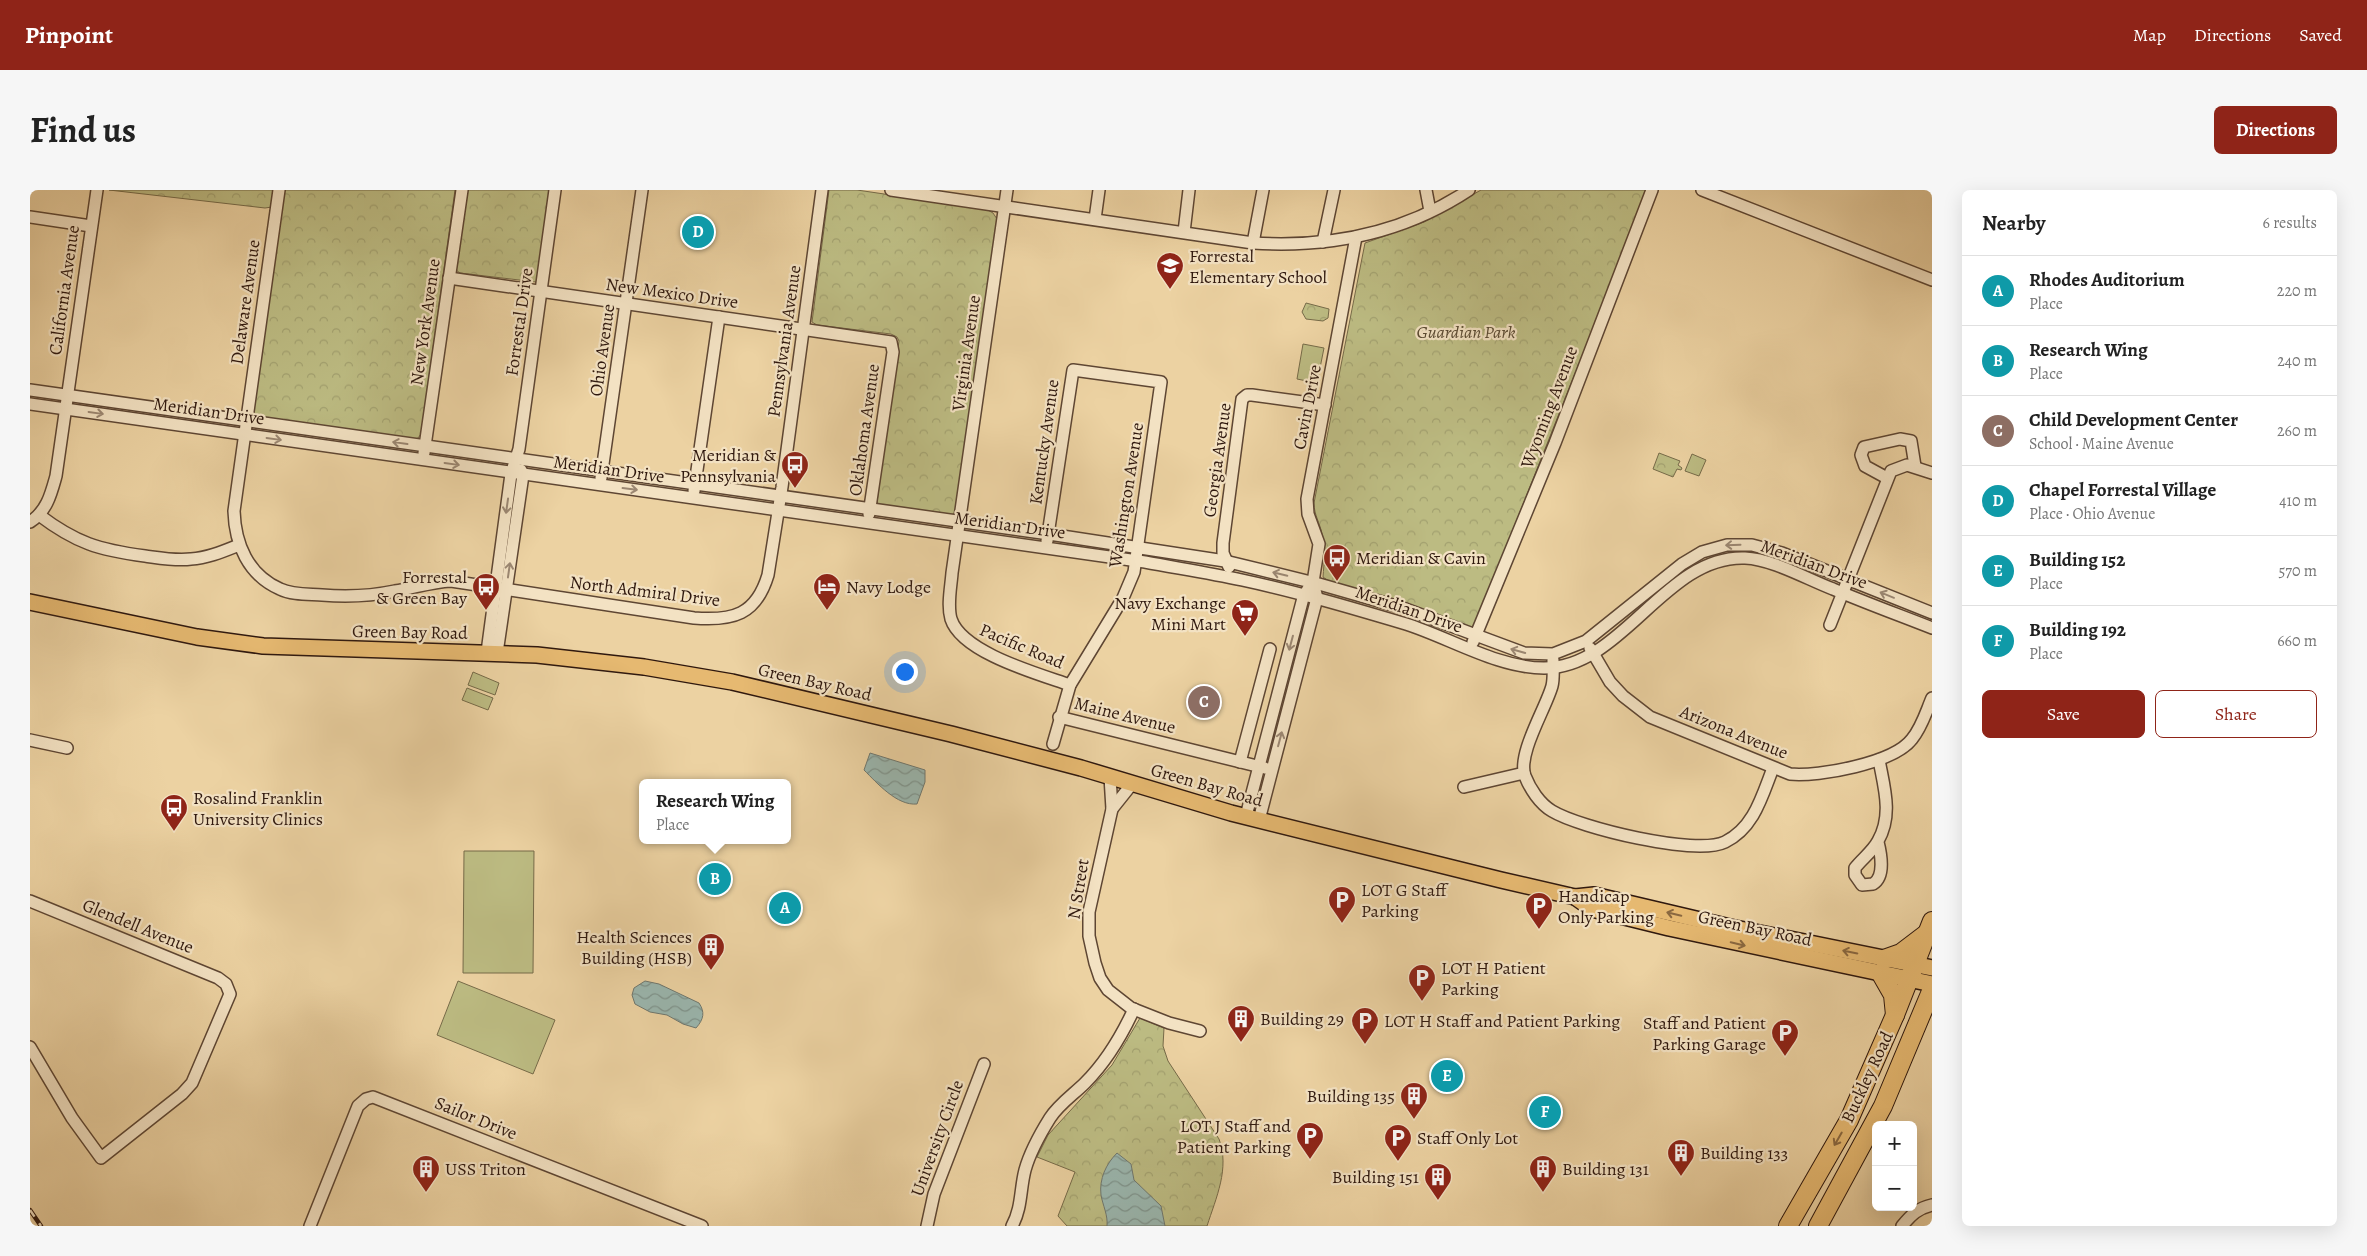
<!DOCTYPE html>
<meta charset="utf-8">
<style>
body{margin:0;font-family:Alegreya,serif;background:#f6f6f6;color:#222}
.controls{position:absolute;right:15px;bottom:15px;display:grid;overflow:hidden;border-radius:8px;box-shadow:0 5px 20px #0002}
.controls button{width:45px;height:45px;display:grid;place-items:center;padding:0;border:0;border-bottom:1px solid #e0e0e0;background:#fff;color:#222;font:25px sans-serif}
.you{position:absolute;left:874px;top:481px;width:18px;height:18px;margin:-12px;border:4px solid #fff;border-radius:50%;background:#1a73e8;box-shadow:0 0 0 8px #1a73e833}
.badge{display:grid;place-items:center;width:32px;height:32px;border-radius:50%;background:#8f2418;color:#fff;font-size:16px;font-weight:700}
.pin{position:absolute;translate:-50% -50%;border:2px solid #fff;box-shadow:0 1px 5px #0006}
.popup{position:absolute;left:609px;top:589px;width:152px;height:65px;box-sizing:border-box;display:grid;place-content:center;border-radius:8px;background:#fff;filter:drop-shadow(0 1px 4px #0005);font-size:16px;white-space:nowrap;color:#767676}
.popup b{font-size:19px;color:#222}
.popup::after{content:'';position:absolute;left:50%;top:100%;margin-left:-10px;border:10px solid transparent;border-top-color:#fff}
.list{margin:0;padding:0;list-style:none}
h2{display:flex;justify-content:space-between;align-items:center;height:65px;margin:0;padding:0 20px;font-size:21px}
h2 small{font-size:16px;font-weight:400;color:#767676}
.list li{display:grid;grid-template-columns:32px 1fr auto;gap:15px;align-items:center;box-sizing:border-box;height:70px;padding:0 20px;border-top:1px solid #e0e0e0}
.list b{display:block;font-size:19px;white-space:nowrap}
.list p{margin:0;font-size:16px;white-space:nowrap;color:#767676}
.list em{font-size:16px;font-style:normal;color:#767676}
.actions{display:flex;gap:10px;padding:15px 20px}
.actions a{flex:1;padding:11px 0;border:1px solid #8f2418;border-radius:8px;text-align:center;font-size:18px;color:#8f2418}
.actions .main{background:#8f2418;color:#fff}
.map{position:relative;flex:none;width:1902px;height:1036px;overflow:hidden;border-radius:8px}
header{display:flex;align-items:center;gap:30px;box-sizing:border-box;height:70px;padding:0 25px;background:#8f2418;color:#fff}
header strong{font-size:24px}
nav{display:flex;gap:28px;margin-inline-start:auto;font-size:18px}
.intro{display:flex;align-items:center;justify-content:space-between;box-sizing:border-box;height:120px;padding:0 30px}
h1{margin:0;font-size:35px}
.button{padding:12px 22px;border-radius:8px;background:#8f2418;color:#fff;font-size:18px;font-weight:700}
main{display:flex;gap:30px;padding:0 30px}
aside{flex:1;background:#fff;border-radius:8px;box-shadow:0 5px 20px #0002}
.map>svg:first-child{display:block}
.grass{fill:#bcbb82;stroke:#766a48}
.park{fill:url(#park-crowns);stroke:#766a48}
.water{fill:url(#water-waves);stroke:#6f776e}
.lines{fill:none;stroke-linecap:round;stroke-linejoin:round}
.minor-casing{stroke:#5e4633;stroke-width:14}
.major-casing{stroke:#2f180e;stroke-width:18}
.highway-casing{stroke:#2f180e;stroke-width:20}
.minor{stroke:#f3e2c3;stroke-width:11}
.major{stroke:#e6b971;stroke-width:15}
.highway{stroke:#e6b971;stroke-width:18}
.rail-casing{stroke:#2f180e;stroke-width:4.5}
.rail{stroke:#f3e2c3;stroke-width:2.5;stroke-dasharray:8;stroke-linecap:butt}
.oneway{stroke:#9b8772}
.oneway2{stroke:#8a6840}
.labels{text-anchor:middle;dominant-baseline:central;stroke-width:4.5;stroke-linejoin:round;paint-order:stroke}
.poi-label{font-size:18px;fill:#2f180e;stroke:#f3e2c3;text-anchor:start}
.street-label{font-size:18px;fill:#2f180e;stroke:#f3e2c3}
.park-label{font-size:18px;font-style:italic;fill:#594931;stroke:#f3e2c3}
</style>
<header>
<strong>Pinpoint</strong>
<nav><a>Map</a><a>Directions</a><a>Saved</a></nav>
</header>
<div class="intro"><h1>Find us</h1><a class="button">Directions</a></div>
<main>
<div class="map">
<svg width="1902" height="1036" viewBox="0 0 1902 1036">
<defs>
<pattern id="park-crowns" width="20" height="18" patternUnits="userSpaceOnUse" patternTransform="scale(1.25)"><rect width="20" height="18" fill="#bcbb82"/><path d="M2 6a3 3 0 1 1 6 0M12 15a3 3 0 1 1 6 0" fill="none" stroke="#a2a06f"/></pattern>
<pattern id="water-waves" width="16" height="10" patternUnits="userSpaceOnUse" patternTransform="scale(1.25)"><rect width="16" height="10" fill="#9ab6ae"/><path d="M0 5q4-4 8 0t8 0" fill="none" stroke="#7e938c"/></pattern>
</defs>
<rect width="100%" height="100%" fill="#ecd2a2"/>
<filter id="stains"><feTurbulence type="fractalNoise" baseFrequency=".004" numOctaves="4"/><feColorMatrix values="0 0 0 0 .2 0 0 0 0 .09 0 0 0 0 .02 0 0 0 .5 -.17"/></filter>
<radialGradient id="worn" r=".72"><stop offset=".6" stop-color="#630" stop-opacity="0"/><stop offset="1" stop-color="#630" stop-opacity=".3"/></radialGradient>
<g class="grass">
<path d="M1273 154 1294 158 1287 193 1267 189Z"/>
<path d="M1662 264 1676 270 1669 286 1655 281Z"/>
<path d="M443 482 469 493 465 505 438 495Z"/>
<path d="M437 498 463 508 458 520 432 510Z"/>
<path d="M434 661H504L503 783H433Z"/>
<path d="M428 791 525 830 503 884 407 845Z"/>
</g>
<g class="park">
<path d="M79 0H245L242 17 235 18Z"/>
<path d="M253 0H425L391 244 388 248 384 250 228 228 222 223Z"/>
<path d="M436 0H520L508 88 506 92 430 83 426 80Z"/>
<path d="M799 0H827L956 19 963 23 967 29 928 317 924 324 919 325 850 315 847 312 869 151 867 147 861 144 787 135 782 132Z"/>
<path d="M1451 0H1618L1443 440 1300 392 1293 387C1294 372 1296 359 1292 344 1290 333 1284 325 1284 313L1335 53 1394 32Z"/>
<path d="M1276 113 1299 119 1298 128 1293 131 1276 129 1272 122Z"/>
<path d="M1629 263 1650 271 1648 275 1652 278 1651 280 1647 279 1643 287 1623 279Z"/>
<path d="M1110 828 1134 838 1133 856 1138 871 1189 949C1200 978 1186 1008 1177 1036H1037L1028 1026 1045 982 1007 967 1018 945 1082 875Z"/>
</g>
<g class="water">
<path d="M840 563 895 580V592L887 614C867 616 847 593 834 580Z"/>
<path d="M615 791 629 794 669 813C675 822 674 829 666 838L653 834 637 825 620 822 605 814 602 805 604 798Z"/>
<path d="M1087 963 1101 974 1104 990 1131 1016 1135 1036H1077C1078 1025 1073 1016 1071 1005 1069 989 1076 974 1087 963Z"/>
</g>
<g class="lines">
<defs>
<g id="minor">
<path d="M249 0 204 321C205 354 218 385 250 399 262 405 279 404 292 405 315 407 341 406 365 401 384 398 401 392 421 391L664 428C703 431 726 425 738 385L752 297 792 0"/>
<path d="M861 0 1223 53C1300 58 1374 43 1439 0"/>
<path d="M977 0 922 383C921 397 917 415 921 429 932 463 1009 484 1040 495"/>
<path d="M1396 0 1400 21"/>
<path d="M1672 0 1902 90"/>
<path d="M0 27 61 36"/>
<path d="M1065 29 1069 0"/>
<path d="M1154 42 1159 0"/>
<path d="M1293 52 1304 0"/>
<path d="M1223 53 1233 0"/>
<path d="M419 88 861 152 863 162 839 324"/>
<path d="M0 200 1019 344 1195 371 1289 394 1373 418 1494 463 1523 464 1556 451 1652 374 1672 362 1697 355H1722L1752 363 1902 423"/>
<path d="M0 214 1115 372C1147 378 1180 383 1212 390 1268 402 1322 418 1376 434 1420 448 1468 478 1514 478 1593 478 1635 365 1715 368 1742 369 1777 389 1803 399 1836 413 1869 425 1902 438"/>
<path d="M394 263 432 0"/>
<path d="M571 288 612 0"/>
<path d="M1857 288 1835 276 1831 265 1834 257 1870 249 1881 251 1885 276"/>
<path d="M664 301 689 127"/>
<path d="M9 325C46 353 69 360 115 366 130 368 146 371 161 369 178 368 194 361 209 355"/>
<path d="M0 332C17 321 21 304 26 286L67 0"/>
<path d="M1017 351 1043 180 1131 192 1104 382 1093 408 1040 495 1023 554"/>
<path d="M1199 377 1193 363V353L1212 209 1217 205H1222L1295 215"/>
<path d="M1800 435 1861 281 1877 275 1902 283"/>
<path d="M1443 452 1525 253 1622 0"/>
<path d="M1560 458 1580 492 1593 506 1620 527 1760 584C1789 587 1864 573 1882 549 1892 537 1896 522 1902 508"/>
<path d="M457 462 481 284 489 259 525 0"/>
<path d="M467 463 493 285 491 280"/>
<path d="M1523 470C1523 478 1524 488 1522 496 1516 518 1487 564 1495 586 1500 599 1510 614 1522 621 1550 638 1666 666 1695 652 1724 638 1732 606 1743 578"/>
<path d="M1029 527 1235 578"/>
<path d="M0 550 37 558"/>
<path d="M1210 572 1240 459"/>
<path d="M1080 587 1082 619 1059 722V746L1065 773 1070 788 1078 800 1101 818 1139 833 1170 841"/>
<path d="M1434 597 1494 583"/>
<path d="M1082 619 1102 594"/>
<path d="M1216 626 1273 408 1278 399"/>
<path d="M1229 630 1287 408 1283 392 1289 354 1278 324 1277 309 1326 47"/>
<path d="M1848 652C1851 664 1855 687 1843 694L1832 695 1825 685V678C1832 669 1843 661 1848 651 1863 625 1854 597 1849 570"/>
<path d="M0 711 188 788 196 794 200 804 162 893 152 904 71 968 42 928 0 857"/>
<path d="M280 1036 328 916 336 909 343 907 672 1036"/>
<path d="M897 1036 904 1004 954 874"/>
<path d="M982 1036C992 1018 990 999 995 980 1000 962 1010 944 1020 928 1029 914 1044 904 1055 893 1076 872 1092 845 1104 819"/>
<path d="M1872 1036C1881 1025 1888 1018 1902 1015"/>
</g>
<g id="major">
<path d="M0 412 167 447 233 456 507 465 614 477 702 492 921 544 1051 578 1201 623 1471 690 1545 707 1564 705 1700 737 1902 778"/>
<path d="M1545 707 1562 719 1639 738 1902 794"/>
</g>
<g id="highway">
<path d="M1854 769 1871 763 1896 744"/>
<path d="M1851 784 1863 805 1865 825"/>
<path d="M1758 1036 1819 930 1865 825 1902 731"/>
<path d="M1788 1036 1853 916 1902 799"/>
</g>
</defs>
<use href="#minor" class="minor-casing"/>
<use href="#major" class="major-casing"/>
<use href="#highway" class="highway-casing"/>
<use href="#minor" class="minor"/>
<use href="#major" class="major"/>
<use href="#highway" class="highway"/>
<defs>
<path id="rail" d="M0 1020 11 1036"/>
</defs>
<use href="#rail" class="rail-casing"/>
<use href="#rail" class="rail"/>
</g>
<defs><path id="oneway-shaft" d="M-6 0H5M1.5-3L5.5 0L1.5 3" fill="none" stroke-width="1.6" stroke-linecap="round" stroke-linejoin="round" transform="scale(1.25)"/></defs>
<g class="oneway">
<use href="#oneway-shaft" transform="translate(66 223) rotate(8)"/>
<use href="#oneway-shaft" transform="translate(244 249) rotate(8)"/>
<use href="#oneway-shaft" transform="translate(370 253) rotate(-172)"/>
<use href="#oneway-shaft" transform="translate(422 274) rotate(8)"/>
<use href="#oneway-shaft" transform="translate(600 299) rotate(7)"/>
<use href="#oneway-shaft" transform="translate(477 316) rotate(98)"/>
<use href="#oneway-shaft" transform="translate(1703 355) rotate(178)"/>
<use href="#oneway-shaft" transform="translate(479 380) rotate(-82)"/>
<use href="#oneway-shaft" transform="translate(1250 384) rotate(-167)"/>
<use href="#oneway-shaft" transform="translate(1857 405) rotate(-158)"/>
<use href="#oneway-shaft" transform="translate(1261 453) rotate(105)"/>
<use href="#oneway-shaft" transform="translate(1488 461) rotate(-164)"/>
<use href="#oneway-shaft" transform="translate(1250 549) rotate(-75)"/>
</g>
<g class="oneway2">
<use href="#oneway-shaft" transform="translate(1644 724) rotate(-167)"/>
<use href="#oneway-shaft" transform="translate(1708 754) rotate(13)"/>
<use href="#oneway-shaft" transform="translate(1820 762) rotate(-169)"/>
<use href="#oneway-shaft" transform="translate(1808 949) rotate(120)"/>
</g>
<defs>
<symbol id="school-pin" viewBox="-11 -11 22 30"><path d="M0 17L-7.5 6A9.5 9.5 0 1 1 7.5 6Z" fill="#8f2418" stroke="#f3e2c3"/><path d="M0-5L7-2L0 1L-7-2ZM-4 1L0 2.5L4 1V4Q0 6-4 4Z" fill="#fff"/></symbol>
<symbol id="bus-pin" viewBox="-11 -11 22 30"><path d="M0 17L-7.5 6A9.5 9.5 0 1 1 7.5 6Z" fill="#8f2418" stroke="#f3e2c3"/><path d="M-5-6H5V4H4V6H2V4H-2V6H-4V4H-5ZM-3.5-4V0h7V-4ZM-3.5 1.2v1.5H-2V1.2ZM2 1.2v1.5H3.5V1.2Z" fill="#fff"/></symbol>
<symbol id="hotel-pin" viewBox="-11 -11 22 30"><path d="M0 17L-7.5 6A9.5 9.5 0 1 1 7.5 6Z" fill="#8f2418" stroke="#f3e2c3"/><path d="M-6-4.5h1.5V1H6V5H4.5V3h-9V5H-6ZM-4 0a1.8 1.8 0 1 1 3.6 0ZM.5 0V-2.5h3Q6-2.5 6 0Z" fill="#fff"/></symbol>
<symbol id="supermarket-pin" viewBox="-11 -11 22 30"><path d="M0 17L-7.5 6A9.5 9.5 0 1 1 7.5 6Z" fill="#8f2418" stroke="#f3e2c3"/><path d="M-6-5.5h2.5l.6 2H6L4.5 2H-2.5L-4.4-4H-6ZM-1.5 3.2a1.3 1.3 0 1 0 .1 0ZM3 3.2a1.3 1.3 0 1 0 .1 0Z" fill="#fff"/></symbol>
<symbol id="parking-pin" viewBox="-11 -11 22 30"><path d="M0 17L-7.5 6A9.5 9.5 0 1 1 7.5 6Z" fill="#8f2418" stroke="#f3e2c3"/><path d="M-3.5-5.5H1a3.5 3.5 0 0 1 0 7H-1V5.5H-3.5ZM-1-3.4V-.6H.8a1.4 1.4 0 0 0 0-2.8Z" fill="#fff"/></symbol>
<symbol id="building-pin" viewBox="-11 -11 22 30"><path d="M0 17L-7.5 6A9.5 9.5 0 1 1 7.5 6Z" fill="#8f2418" stroke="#f3e2c3"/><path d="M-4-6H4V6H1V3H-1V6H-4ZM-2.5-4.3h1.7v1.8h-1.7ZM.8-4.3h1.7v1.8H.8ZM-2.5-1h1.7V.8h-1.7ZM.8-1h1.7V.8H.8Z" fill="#fff"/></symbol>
</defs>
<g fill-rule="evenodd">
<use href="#school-pin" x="1124" y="60" width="32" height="43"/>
<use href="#bus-pin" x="749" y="259" width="32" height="43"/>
<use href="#bus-pin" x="1291" y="352" width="32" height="43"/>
<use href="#bus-pin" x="440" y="381" width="32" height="43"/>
<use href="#hotel-pin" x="781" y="381" width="32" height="43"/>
<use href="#supermarket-pin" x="1199" y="407" width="32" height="43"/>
<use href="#bus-pin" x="128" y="602" width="32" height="43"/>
<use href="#parking-pin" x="1296" y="694" width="32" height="43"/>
<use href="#parking-pin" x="1493" y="700" width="32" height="43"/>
<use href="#building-pin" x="665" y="741" width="32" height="43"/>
<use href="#parking-pin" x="1376" y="772" width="32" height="43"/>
<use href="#building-pin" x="1195" y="813" width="32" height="43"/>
<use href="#parking-pin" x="1319" y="815" width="32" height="43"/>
<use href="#parking-pin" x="1739" y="827" width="32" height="43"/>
<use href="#building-pin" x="1368" y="890" width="32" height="43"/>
<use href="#parking-pin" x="1264" y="930" width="32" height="43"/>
<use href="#parking-pin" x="1352" y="932" width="32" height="43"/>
<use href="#building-pin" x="1635" y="947" width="32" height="43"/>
<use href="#building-pin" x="380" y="963" width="32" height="43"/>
<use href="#building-pin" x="1497" y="963" width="32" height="43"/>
<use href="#building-pin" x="1392" y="971" width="32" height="43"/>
</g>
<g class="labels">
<g class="poi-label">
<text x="1159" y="66">Forrestal<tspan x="1159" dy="21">Elementary School</tspan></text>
<text x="746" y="265" text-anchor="end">Meridian &amp;<tspan x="746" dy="21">Pennsylvania</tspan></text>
<text x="1326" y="368">Meridian &amp; Cavin</text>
<text x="437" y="387" text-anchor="end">Forrestal<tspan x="437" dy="21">&amp; Green Bay</tspan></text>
<text x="816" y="397">Navy Lodge</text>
<text x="1196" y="413" text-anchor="end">Navy Exchange<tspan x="1196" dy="21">Mini Mart</tspan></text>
<text x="163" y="608">Rosalind Franklin<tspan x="163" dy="21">University Clinics</tspan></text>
<text x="1331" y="700">LOT G Staff<tspan x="1331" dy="21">Parking</tspan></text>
<text x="1528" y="706">Handicap<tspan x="1528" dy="21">Only Parking</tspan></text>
<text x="662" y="747" text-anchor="end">Health Sciences<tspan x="662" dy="21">Building (HSB)</tspan></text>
<text x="1411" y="778">LOT H Patient<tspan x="1411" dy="21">Parking</tspan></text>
<text x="1230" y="829">Building 29</text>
<text x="1354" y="831">LOT H Staff and Patient Parking</text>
<text x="1736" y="833" text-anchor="end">Staff and Patient<tspan x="1736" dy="21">Parking Garage</tspan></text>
<text x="1365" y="906" text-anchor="end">Building 135</text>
<text x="1261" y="936" text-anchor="end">LOT J Staff and<tspan x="1261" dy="21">Patient Parking</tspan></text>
<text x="1387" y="948">Staff Only Lot</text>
<text x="1670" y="963">Building 133</text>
<text x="415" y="979">USS Triton</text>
<text x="1532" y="979">Building 131</text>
<text x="1389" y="987" text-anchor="end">Building 151</text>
</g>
<g class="street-label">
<text transform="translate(34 100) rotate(-82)">California Avenue</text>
<text transform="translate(642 103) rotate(8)">New Mexico Drive</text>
<text transform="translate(215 112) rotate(-82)">Delaware Avenue</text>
<text transform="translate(395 132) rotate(-82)">New York Avenue</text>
<text transform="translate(489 132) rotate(-82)">Forrestal Drive</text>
<text transform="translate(754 151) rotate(-82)">Pennsylvania Avenue</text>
<text transform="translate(572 160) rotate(-82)">Ohio Avenue</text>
<text transform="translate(936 163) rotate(-82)">Virginia Avenue</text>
<text transform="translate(1277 217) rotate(-79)">Cavin Drive</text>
<text transform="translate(1519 217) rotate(-69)">Wyoming Avenue</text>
<text transform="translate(179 221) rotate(8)">Meridian Drive</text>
<text transform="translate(834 240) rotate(-82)">Oklahoma Avenue</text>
<text transform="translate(1014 252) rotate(-82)">Kentucky Avenue</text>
<text transform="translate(1187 270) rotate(-82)">Georgia Avenue</text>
<text transform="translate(579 279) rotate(8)">Meridian Drive</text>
<text transform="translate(1096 305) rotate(-81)">Washington Avenue</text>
<text transform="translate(980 335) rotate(8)">Meridian Drive</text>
<text transform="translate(1784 374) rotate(20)">Meridian Drive</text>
<text transform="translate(615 401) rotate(7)">North Admiral Drive</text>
<text transform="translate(1379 419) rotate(19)">Meridian Drive</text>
<text transform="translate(380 442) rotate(1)">Green Bay Road</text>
<text transform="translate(992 456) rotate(23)">Pacific Road</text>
<text transform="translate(785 492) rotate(13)">Green Bay Road</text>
<text transform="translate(1095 525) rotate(14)">Maine Avenue</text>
<text transform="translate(1704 542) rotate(22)">Arizona Avenue</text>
<text transform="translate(1177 595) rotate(16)">Green Bay Road</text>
<text transform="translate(1048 699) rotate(-81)">N Street</text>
<text transform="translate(108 736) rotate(22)">Glendell Avenue</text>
<text transform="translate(1725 738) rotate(12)">Green Bay Road</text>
<text transform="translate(1837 887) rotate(-65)">Buckley Road</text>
<text transform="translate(446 928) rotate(22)">Sailor Drive</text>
<text transform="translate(907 948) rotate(-70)">University Circle</text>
</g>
<g class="park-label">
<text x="1436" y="142">Guardian Park</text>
</g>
</g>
<rect width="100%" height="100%" filter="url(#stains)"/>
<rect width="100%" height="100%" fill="url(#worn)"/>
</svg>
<div class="controls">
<button>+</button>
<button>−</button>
</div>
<div class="you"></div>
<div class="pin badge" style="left:755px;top:718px;background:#0f9aa8">A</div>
<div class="pin badge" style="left:685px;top:689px;background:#0f9aa8">B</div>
<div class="popup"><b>Research Wing</b>Place</div>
<div class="pin badge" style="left:1174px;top:512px;background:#8d6e63">C</div>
<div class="pin badge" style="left:668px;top:42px;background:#0f9aa8">D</div>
<div class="pin badge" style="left:1417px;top:886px;background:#0f9aa8">E</div>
<div class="pin badge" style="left:1515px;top:922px;background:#0f9aa8">F</div>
</div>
<aside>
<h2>Nearby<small>6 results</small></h2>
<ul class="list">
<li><span class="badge" style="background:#0f9aa8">A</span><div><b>Rhodes Auditorium</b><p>Place</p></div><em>220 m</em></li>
<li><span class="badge" style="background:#0f9aa8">B</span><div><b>Research Wing</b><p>Place</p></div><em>240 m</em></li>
<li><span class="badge" style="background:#8d6e63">C</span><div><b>Child Development Center</b><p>School · Maine Avenue</p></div><em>260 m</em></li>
<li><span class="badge" style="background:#0f9aa8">D</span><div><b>Chapel Forrestal Village</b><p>Place · Ohio Avenue</p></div><em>410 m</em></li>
<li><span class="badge" style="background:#0f9aa8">E</span><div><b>Building 152</b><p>Place</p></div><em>570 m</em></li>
<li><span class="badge" style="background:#0f9aa8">F</span><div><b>Building 192</b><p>Place</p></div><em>660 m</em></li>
</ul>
<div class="actions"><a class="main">Save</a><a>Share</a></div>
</aside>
</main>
